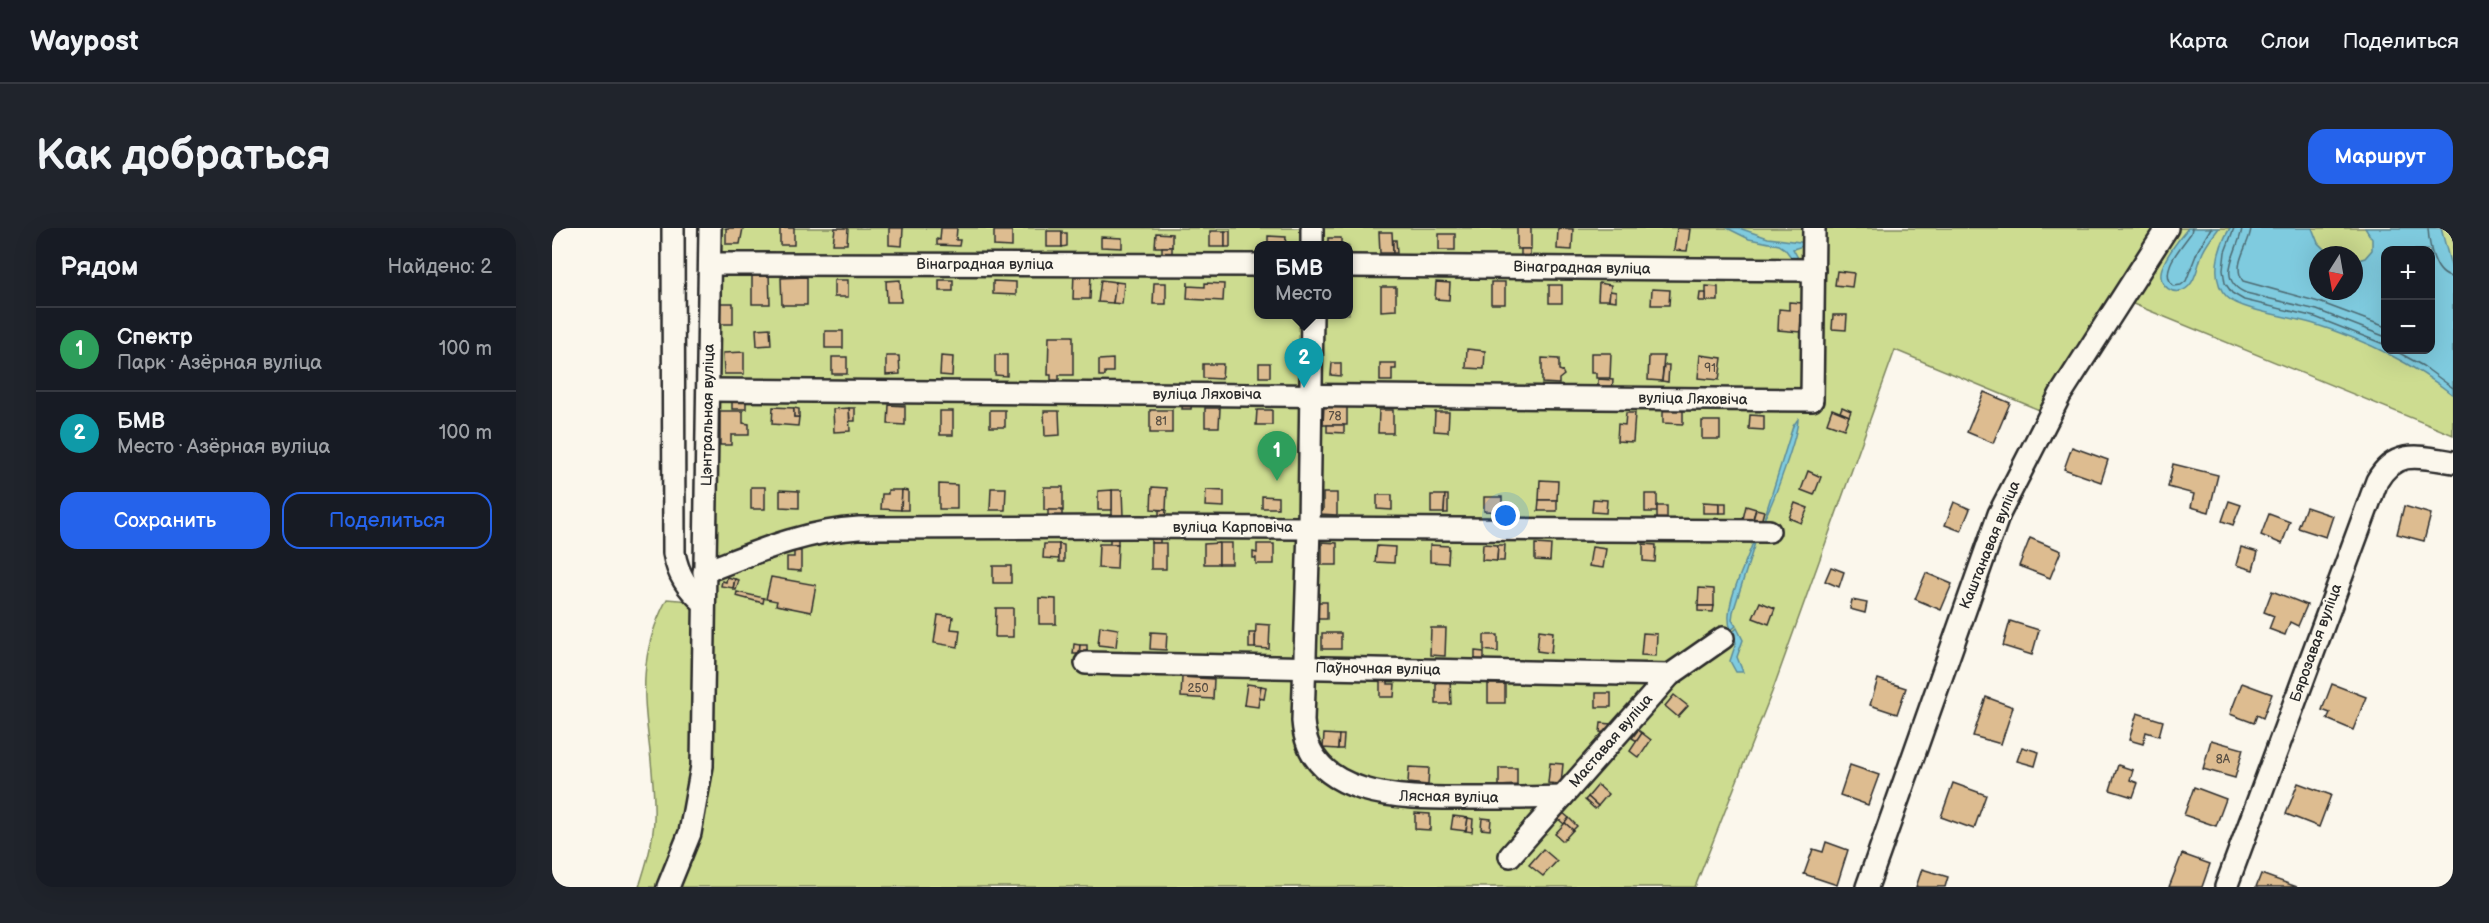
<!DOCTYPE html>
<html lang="ru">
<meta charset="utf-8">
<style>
body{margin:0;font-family:"Balsamiq Sans",sans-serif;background:#20242c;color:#f1f3f6}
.controls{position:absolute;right:18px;top:18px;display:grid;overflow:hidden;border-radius:12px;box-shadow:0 6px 24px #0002}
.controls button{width:54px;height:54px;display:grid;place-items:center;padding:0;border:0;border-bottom:2px solid #363941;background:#171b24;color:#f1f3f6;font:30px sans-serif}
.compass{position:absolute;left:1757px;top:18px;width:54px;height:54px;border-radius:50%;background:#171b24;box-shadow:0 6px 24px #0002;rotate:191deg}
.you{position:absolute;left:954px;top:288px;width:21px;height:21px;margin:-15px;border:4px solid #fff;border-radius:50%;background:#1a73e8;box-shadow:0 0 0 9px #1a73e833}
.badge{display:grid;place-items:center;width:39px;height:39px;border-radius:50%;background:#2563eb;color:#fff;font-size:20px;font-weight:700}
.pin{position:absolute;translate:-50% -50px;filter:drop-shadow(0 2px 3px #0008)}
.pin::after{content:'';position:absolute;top:32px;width:21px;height:18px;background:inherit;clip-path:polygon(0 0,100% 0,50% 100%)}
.popup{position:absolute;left:702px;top:13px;width:99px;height:78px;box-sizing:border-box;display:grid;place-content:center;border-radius:12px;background:#171b24;filter:drop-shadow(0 2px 4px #0005);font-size:20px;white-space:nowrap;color:#9ea1a6}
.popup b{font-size:22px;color:#f1f3f6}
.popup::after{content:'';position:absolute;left:50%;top:100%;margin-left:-12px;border:12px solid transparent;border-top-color:#171b24}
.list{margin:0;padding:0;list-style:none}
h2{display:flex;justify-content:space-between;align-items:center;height:78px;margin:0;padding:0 24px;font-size:26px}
h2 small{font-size:20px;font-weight:400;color:#9ea1a6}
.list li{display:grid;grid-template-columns:39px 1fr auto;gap:18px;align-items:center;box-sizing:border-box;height:84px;padding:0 24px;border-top:2px solid #363941}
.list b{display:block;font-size:22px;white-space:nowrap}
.list p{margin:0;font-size:20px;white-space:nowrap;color:#9ea1a6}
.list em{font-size:20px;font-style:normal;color:#9ea1a6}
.actions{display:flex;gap:12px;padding:18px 24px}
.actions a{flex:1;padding:14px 0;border:2px solid #2563eb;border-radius:18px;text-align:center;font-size:21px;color:#2563eb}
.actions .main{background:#2563eb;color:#fff}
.map{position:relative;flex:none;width:1901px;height:659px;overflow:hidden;border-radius:18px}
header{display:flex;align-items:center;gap:36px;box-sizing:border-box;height:84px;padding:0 30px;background:#171b24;border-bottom:2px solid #363941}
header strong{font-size:28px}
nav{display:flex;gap:33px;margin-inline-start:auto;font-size:21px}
.intro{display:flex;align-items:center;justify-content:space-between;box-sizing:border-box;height:144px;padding:0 36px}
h1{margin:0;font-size:42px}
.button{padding:15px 27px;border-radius:18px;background:#2563eb;color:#fff;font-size:21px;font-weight:700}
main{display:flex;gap:36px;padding:0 36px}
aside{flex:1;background:#171b24;border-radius:18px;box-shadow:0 6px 24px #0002}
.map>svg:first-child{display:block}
.green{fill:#cddc90;stroke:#7c845e;stroke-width:1.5;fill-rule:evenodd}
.water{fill:#7fcbdf;stroke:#5d8b97;stroke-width:1.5;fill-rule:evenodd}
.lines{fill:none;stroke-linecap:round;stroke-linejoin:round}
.shore{stroke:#4d6b73;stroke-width:1.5}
.building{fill:#ddbc90;stroke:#2b2b2b;stroke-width:1.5}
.minor-casing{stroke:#2b2b2b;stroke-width:26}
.minor{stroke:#fbf7ec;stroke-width:21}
.labels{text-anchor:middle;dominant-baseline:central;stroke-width:4.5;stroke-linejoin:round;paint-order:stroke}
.number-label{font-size:12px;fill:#584f44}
.street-label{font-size:15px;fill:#2b2b2b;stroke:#fbf7ec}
</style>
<header>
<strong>Waypost</strong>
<nav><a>Карта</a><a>Слои</a><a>Поделиться</a></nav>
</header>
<div class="intro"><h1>Как добраться</h1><a class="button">Маршрут</a></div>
<main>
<aside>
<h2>Рядом<small>Найдено: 2</small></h2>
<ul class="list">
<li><span class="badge" style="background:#2e9e5b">1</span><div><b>Спектр</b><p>Парк · Азёрная вуліца</p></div><em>100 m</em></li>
<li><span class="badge" style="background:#0f9aa8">2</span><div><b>БМВ</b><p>Место · Азёрная вуліца</p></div><em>100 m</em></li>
</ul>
<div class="actions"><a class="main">Сохранить</a><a>Поделиться</a></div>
</aside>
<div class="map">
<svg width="1901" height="659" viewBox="0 0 1901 659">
<rect width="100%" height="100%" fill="#fbf7ec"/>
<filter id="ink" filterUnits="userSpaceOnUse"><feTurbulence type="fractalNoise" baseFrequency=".0167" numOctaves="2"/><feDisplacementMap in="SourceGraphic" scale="12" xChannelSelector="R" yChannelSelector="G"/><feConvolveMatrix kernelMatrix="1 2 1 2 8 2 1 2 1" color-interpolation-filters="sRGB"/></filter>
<g filter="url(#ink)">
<path class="green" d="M158 0H1901V207L1569 71 1497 186 1343 122 1220 464 1143 659H87C94 637 101 615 102 592 105 510 72 451 115 371L151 374ZM707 18H797V86H707ZM1834 22H1878V122H1834ZM1766 27H1802V63H1766Z"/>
<g class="water">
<path d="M1175 0H1187L1216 10 1248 14 1252 15 1251 18 1241 21 1246 30 1242 33 1233 21 1227 17 1197 11Z"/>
<path d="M1636 0H1667C1661 8 1655 15 1651 24 1646 35 1645 50 1637 58 1623 72 1604 57 1610 40 1615 26 1626 12 1636 0Z"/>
<path d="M1678 0H1760L1766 15 1778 27H1766V63H1802V33L1813 30 1820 22V11L1813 0H1889L1901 46V167C1859 134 1813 112 1762 96 1741 89 1689 83 1675 69 1657 51 1666 19 1678 0ZM1834 22H1878V122H1834Z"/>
<path d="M1246 191C1246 207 1221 276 1212 291L1241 198Z"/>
<path d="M1203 315 1181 384 1180 392 1184 398 1179 402C1170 380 1192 340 1200 317Z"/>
<path d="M1185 400 1191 412 1185 429 1191 444H1184L1178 433 1184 415 1181 404Z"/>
</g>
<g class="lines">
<g class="shore">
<path d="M1640 0 1639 5C1630 18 1605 44 1622 58L1629 57 1634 53 1646 22 1659 0"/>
<path d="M1682 0 1673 24 1671 42 1673 55 1680 65 1692 72 1763 89 1834 117"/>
<path d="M1690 0C1688 21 1661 51 1694 65L1765 82 1834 109"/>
<path d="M1699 0C1698 17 1679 36 1691 53L1767 74 1834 99"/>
<path d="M1876 0C1877 16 1882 48 1901 49"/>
<path d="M1842 122 1871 138 1901 160"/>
</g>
</g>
<g class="building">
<path d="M174 0H191L188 16H174Z"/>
<rect x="228" y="0" width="14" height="17"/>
<path d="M283 0H296L295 16H281Z"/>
<path d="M337 0H351L350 18 337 17Z"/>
<path d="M389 0H405L404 12H408L407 18 385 17V11L388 12Z"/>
<rect x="965" y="0" width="14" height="21"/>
<path d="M1006 0 1021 1 1020 22 1005 21Z"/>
<path d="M1125 0 1138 1 1135 23 1122 22Z"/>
<path d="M442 3H460V19L442 18Z"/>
<rect x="495" y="3" width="15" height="16"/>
<rect x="658" y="3" width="15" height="16"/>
<rect x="673" y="3" width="5" height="16"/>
<path d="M827 4H840L841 25H828Z"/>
<path d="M510 5H515V18L510 19Z"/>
<path d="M604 5 620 6V19H603Z"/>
<rect x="887" y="6" width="16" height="16"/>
<path d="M716 8 734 9 733 18H716Z"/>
<path d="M549 9 570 10V20L549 19Z"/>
<rect x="776" y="10" width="13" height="8"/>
<path d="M841 12H844L845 25H841Z"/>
<rect x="610" y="19" width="10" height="12"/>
<rect x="969" y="21" width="9" height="14"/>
<path d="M1285 43 1302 45 1300 59 1283 57Z"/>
<path d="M522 44H539L538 71H521Z"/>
<path d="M200 45H217L218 76H200Z"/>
<path d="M255 49V77H230L229 50Z"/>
<rect x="282" y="52" width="14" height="17"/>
<path d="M348 52 349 74H335L334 53Z"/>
<rect x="387" y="52" width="14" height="11"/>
<path d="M549 52 564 54 561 75 546 74Z"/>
<path d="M441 53 464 54V67L441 66Z"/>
<path d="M564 54 572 55 570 76 561 75Z"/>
<path d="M636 54V58L653 59V55L672 56 671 73 635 71Z"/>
<path d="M884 54 898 55 897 72 883 71Z"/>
<rect x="939" y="54" width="14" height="22"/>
<path d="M602 55H614V76H601Z"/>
<path d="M1047 55 1059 57 1057 72H1046Z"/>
<rect x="997" y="57" width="13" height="18"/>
<path d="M1154 58 1166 59V73H1154Z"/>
<path d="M829 59H844V82L829 83Z"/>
<path d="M1100 61 1118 62 1117 77H1099Z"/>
<path d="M1058 63 1064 64V73L1057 72Z"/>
<path d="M1148 65H1154V73H1147Z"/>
<path d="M1237 74 1250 75 1248 104 1226 102 1227 81 1237 82Z"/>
<rect x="168" y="75" width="13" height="21"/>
<path d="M1281 87H1295L1294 102 1280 101Z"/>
<path d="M218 100 219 117 205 118 204 101Z"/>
<rect x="273" y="103" width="18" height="17"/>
<path d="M497 108H521V147H507V152H499V147H496Z"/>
<path d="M915 121 933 123 932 141 914 140Z"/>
<path d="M192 124V146H172L171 125Z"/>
<path d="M1039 125H1059L1058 150H1044V145H1039Z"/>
<path d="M443 127H455V148L443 147Z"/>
<path d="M1148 127 1170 130 1167 152 1146 150Z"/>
<path d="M334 128H347L348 146 334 147Z"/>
<path d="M389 128 401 129 400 148 388 147Z"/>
<path d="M1097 128H1112L1110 153 1096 152Z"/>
<rect x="280" y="129" width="15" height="17"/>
<path d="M990 130 1007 131V142L1010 143 1012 147 1007 151V156L990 155Z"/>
<path d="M561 131V144H553V148H547V132Z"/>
<rect x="707" y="135" width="11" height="14"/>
<path d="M780 135H789V148L779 147Z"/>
<path d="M828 135H844V141H840V153H828Z"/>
<path d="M651 136H671L670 151 651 150Z"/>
<path d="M1112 137H1117L1116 154 1110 153Z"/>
<path d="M1046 151 1061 152 1060 163H1046Z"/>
<path d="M1432 164 1458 175 1441 215 1415 204Z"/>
<path d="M631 170 640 171 639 181H630Z"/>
<path d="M194 173V181H180V174Z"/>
<path d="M337 177 353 178V197L336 196Z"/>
<path d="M772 178H795V197H771Z"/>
<path d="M1111 178H1131V196L1111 195Z"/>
<path d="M221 179 242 180V189H247L246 198 220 196Z"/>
<path d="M1290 179 1299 183 1297 188 1288 184Z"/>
<path d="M242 180 247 181V189H242Z"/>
<path d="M297 180H303V193H298Z"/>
<path d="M297 180 298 203 282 204 281 181Z"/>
<path d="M653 180H668L667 199H653Z"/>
<path d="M1280 181 1297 188 1292 201 1275 195Z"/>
<rect x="438" y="182" width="15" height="17"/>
<rect x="598" y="182" width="22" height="23"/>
<path d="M705 182H720V197H704Z"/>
<path d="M827 182H841V205H826Z"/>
<path d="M168 183H191V195L197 196V207H179V217H168Z"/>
<rect x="388" y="183" width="13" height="24"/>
<path d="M492 183H507L508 207 493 208Z"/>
<path d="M883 184H897L896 204 882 203Z"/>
<path d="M1074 185H1083L1081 214 1065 213 1066 196 1073 197Z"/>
<path d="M1198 187 1212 188V202L1197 201Z"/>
<rect x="1150" y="193" width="18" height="18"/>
<path d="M775 197H792V205L775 204Z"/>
<path d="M1520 219 1556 232 1549 254 1512 241Z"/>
<path d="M1621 236 1666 247 1657 284 1639 279 1642 266 1616 259Z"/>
<path d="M1256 243 1269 249 1262 267 1249 262Z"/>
<path d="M988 252 1006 253 1005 272H987Z"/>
<path d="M387 256 405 257V281H387Z"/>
<rect x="199" y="259" width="14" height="22"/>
<path d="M492 259H511V283L492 282Z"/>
<path d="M600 259 615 260 614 282 599 281Z"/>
<path d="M439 260H454L453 282H438Z"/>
<path d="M228 262 247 263V280L228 279Z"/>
<path d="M336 262H350L349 282 329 281 330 266H336Z"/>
<path d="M350 262 356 263V282H349Z"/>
<path d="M560 262H570L571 288 560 289Z"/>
<path d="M560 262V282H546V263Z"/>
<path d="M654 262 672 263V279L653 278Z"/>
<path d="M771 265H785V287L768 286V282H771Z"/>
<rect x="1093" y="266" width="12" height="18"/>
<path d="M825 267H840V282L825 281Z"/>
<path d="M879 267H893L892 285H879Z"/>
<path d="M893 267H896V285H892Z"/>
<path d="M710 268 726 269V280H710Z"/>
<path d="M932 269H950V275H955L954 284 932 283Z"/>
<path d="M1041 271 1055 272 1054 285 1040 284Z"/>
<path d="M987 272H1005V283H986Z"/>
<path d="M1677 273 1689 277 1681 297 1670 293Z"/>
<path d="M1151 274 1167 275V285H1151Z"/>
<path d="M1402 274 1418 281 1409 303 1393 297Z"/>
<rect x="1167" y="275" width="7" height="10"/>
<path d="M1243 275 1256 280 1249 295 1237 290Z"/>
<rect x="1105" y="278" width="10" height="15"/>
<path d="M1194 278 1204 281 1200 293 1191 291Z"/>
<path d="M1852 278 1879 286 1872 313 1845 306Z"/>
<path d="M1754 279 1781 288 1774 309 1746 300Z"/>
<path d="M1204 281 1212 283 1209 294 1201 292Z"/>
<path d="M496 282H510V295L496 294Z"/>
<path d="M607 282H614L613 291 607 290Z"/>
<path d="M1717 286 1738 294 1730 316 1709 307Z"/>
<rect x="599" y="308" width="9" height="7"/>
<rect x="558" y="309" width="8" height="7"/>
<path d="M1478 310 1509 323 1498 350 1467 338Z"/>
<path d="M770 314 785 315V337H770Z"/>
<rect x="599" y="315" width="15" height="26"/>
<path d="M667 315V336H652V316Z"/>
<rect x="667" y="315" width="13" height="21"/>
<path d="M492 316H507V331L491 330Z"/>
<path d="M507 316 512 317V334H507Z"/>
<path d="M547 316H566L565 341 546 340Z"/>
<path d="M705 316H722V336H704V330H701V324L705 325Z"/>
<path d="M931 316 946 317 945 333 930 332Z"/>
<path d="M983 316 999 317 998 333 983 332Z"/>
<path d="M1091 316 1104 317 1103 334 1091 333Z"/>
<path d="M878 317 897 318 896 335 878 334Z"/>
<path d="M946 317H953L952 333H945Z"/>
<path d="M825 318 843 319 842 335 823 334Z"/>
<path d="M1040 319 1054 321 1051 340 1037 338Z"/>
<path d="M1689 319 1706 324 1701 342 1684 337Z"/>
<path d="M242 323H249V343L235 342V329H242Z"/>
<rect x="441" y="338" width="18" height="17"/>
<path d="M1279 339 1292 344 1287 359 1273 353Z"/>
<path d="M1374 345 1400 356 1389 382 1363 371Z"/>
<path d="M175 349 183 351 181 360 169 358 170 353 174 354Z"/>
<path d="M219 349 264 357 259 384 224 377 225 373 214 371Z"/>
<path d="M183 351 187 352 184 362H181Z"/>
<path d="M1147 360 1162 361V378H1146Z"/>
<path d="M1720 363 1755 377 1746 398 1738 394 1733 407 1717 401 1722 388 1712 384Z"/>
<path d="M185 364 212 370 211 375 184 368Z"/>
<path d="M487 370 504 371V396H487Z"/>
<path d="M1300 372 1315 375 1313 385 1298 381Z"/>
<rect x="764" y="374" width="11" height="17"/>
<path d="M1208 374 1223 380 1217 396 1201 390Z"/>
<path d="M1146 378H1162L1161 384 1146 383Z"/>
<path d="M444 380H461V409H443Z"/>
<path d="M386 387 401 389 399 401 408 402 406 419 382 415Z"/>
<path d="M1458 393 1487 402 1480 427 1451 418Z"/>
<path d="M704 396 718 397 717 421 703 420Z"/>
<path d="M548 398 566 401 564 419 546 417Z"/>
<path d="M879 400H894L893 428 878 427Z"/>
<path d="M987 402 1001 404 999 425 985 423Z"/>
<path d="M599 404 615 405 614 422 598 421Z"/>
<rect x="697" y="405" width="6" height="15"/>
<rect x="770" y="405" width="19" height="16"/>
<path d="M1091 405 1105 406 1104 428 1089 427Z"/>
<path d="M932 407H946V424L932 422Z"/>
<path d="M522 416 528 417 527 426H521Z"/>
<path d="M528 417H535V431L527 430Z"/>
<path d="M923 423 932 424V433H923Z"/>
<path d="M630 449 662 451 661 471 629 469Z"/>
<path d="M884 450H898L899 476H884Z"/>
<path d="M828 451H836V456H843L842 469H828Z"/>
<path d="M1326 451 1354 460 1345 486 1318 477Z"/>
<path d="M1690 455 1720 466 1711 490 1705 487 1702 495 1678 486Z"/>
<path d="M695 456 709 458 706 479 692 477Z"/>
<rect x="936" y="456" width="17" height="19"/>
<path d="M1780 456 1814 469 1801 502 1775 491 1778 485 1770 482Z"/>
<path d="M709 458 714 459 712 471 707 470Z"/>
<rect x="1044" y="465" width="15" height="14"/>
<path d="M1122 467 1136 478 1126 489 1113 478Z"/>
<path d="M1434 469 1461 479 1449 516 1421 508Z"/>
<path d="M1585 485 1611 493 1607 508 1594 504 1591 516 1577 512Z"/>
<path d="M1049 495 1059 496 1058 505 1048 504Z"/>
<path d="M1086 502 1090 505 1085 513 1080 510Z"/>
<path d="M1090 505 1099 512 1087 530 1078 523Z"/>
<path d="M772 506 787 507 786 521 771 520Z"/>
<path d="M787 507H792L791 521H786Z"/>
<path d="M1659 512 1691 521 1683 550 1651 541Z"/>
<path d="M1470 519 1487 524 1483 538 1465 533Z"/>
<path d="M998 535 1011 536 1009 556 996 555Z"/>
<path d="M1298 537 1327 547 1316 577 1288 567Z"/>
<path d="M1566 537 1581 542 1578 552 1586 555 1581 569 1558 562Z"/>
<path d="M857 539 877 540 876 557 856 555Z"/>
<path d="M947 540H965V557L947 558Z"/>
<path d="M1401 555 1434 567 1422 601 1389 589Z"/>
<path d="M1746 555 1779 567 1767 599 1734 586Z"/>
<path d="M1046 557 1056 566 1046 578 1036 569Z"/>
<path d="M1642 559 1674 571 1664 598 1632 587Z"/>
<path d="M1036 569 1046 578 1043 581 1033 572Z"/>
<path d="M1010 584 1017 590 1012 596 1005 590Z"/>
<path d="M863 585 878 586V602L863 601Z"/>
<path d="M901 588 916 590 914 603 899 601Z"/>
<path d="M916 590 921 591 920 604 914 603Z"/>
<path d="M930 590 939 591 938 602 929 601Z"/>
<path d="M1017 590 1025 598 1021 602 1013 595Z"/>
<path d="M1013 595 1021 602 1011 613 1003 606Z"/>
<path d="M1274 614 1296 622 1285 657 1252 646 1261 621 1271 624Z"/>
<path d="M991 621 1005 633 991 648 977 637Z"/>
<path d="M1630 626 1658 636 1650 659H1617Z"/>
<path d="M1370 641 1396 649 1393 659H1364Z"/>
<path d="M1709 646 1745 659H1704Z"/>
</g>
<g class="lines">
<defs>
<g id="minor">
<path d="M121 0 122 325C126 347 135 360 151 374"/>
<path d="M760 0V18"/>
<path d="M158 36 707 37"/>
<path d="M797 38 1262 42"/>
<path d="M760 86 757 299 751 493C757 574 859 570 918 570 949 570 979 570 1010 569"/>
<path d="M157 162 1260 172 1262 0"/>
<path d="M152 344C204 324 252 303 307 300L585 299 1217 303"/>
<path d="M534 435 1118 447"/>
<path d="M958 628 1118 447 1171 410"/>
<path d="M116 659 138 605 150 538 158 0"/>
<path d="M1315 659 1447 286 1508 167 1615 0"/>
<path d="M1674 659 1825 253C1844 220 1869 229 1901 234"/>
</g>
</defs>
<use href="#minor" class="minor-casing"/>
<use href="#minor" class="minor"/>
</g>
</g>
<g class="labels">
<g class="number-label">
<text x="1158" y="140">91</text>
<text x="783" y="188">78</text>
<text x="609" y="193">81</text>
<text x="646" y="460">250</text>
<text x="1671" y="531">8А</text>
</g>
<g class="street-label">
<text x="433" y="36">Вінаградная вуліца</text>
<text transform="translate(1030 40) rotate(1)">Вінаградная вуліца</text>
<text x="655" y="166">вуліца Ляховіча</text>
<text transform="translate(1141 171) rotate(1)">вуліца Ляховіча</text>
<text transform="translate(156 187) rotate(-89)">Цэнтральная вуліца</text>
<text x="681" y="299">вуліца Карповіча</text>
<text transform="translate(1438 317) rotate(-68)">Каштанавая вуліца</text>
<text transform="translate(1764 415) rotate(-70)">Бярозавая вуліца</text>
<text transform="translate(826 441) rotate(1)">Паўночная вуліца</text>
<text transform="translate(1059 513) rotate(-49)">Маставая вуліца</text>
<text transform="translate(897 569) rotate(1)">Лясная вуліца</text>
</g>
</g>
</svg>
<div class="controls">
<button>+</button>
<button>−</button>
</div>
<svg class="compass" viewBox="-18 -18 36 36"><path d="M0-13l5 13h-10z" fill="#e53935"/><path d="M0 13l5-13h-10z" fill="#9ea1a6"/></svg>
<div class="you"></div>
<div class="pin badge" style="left:725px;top:253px;background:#2e9e5b">1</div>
<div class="pin badge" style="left:752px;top:160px;background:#0f9aa8">2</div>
<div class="popup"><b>БМВ</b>Место</div>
</div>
</main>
